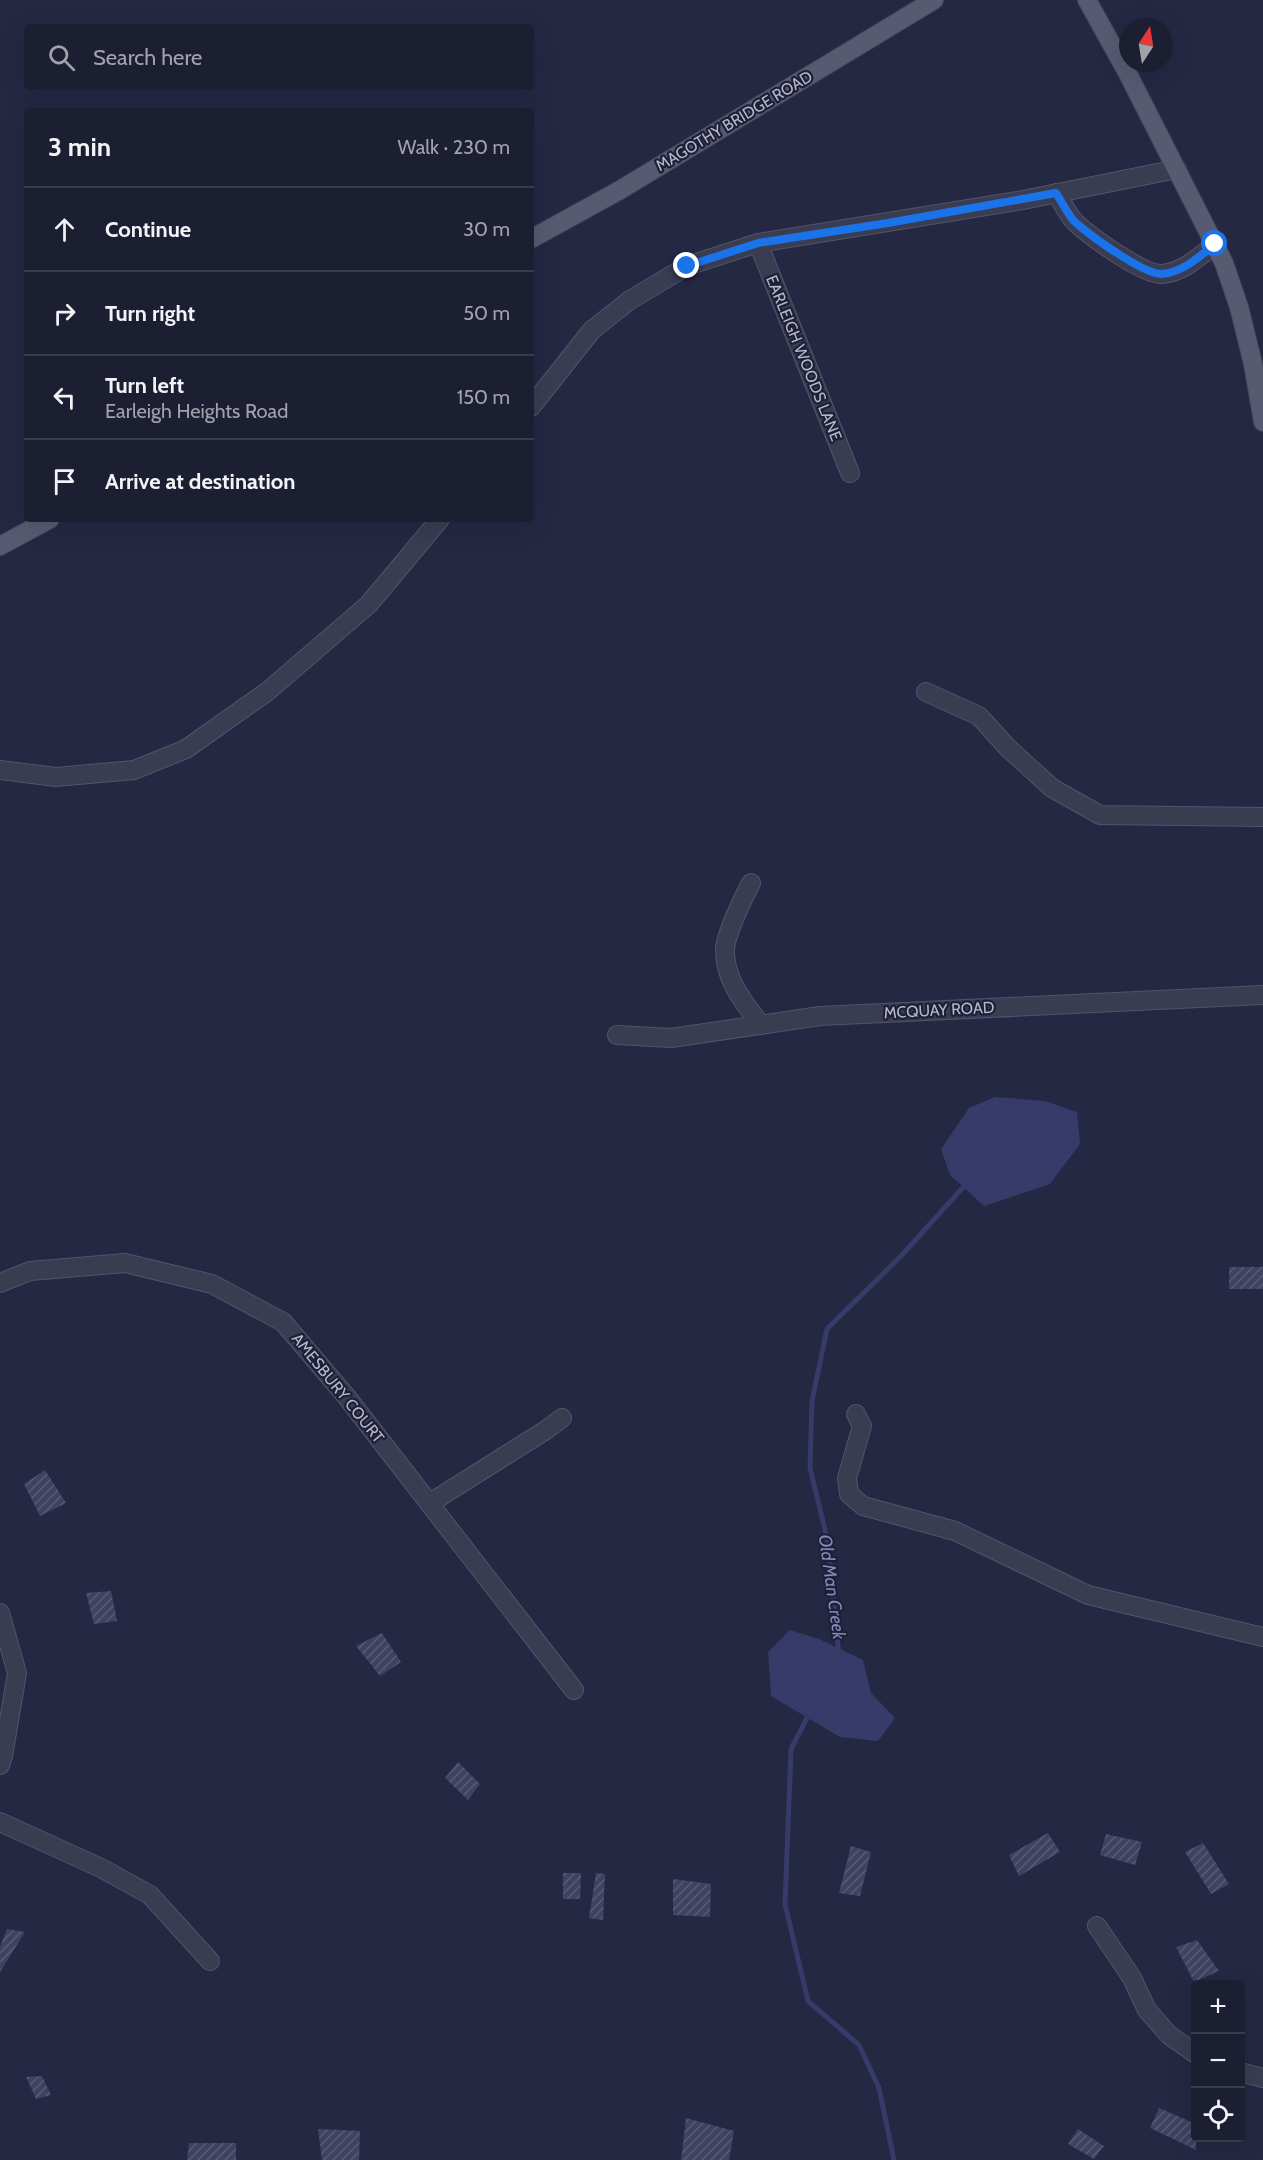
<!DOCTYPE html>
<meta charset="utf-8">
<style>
body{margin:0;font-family:Cabin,sans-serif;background:#292b3e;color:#f1f3f6}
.controls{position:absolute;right:18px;bottom:18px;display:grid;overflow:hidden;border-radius:6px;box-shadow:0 6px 24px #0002}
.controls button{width:54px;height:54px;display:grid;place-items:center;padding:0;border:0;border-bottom:2px solid #3a3c4d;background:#1c1e32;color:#f1f3f6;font:30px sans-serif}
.compass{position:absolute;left:1119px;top:18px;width:54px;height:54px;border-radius:50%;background:#1c1e32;box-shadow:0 6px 24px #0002;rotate:12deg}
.stop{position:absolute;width:18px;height:18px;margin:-14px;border:4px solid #1a73e8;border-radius:50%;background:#fff}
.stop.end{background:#1a73e8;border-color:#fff;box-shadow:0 2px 6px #0008}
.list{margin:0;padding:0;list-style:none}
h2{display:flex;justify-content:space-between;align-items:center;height:78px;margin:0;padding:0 24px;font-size:26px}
h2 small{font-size:20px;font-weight:400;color:#a0a2ac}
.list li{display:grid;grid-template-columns:39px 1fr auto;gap:18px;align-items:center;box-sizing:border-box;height:84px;padding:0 24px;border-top:2px solid #3a3c4d}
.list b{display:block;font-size:22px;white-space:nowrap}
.list p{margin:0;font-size:20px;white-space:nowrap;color:#a0a2ac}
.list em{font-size:20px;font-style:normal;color:#a0a2ac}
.icon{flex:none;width:33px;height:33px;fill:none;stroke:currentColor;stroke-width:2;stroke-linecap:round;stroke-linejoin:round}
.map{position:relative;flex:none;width:1263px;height:2160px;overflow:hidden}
.search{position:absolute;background:#1c1e32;box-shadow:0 6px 24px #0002;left:24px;top:24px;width:510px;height:66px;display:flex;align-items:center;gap:15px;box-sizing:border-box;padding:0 21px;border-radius:6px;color:#a0a2ac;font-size:22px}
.panel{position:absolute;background:#1c1e32;box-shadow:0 6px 24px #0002;left:24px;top:108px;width:510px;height:414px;border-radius:6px}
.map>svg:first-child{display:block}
.water{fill:#363b69}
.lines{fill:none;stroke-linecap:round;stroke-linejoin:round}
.stream{stroke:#363b69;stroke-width:5}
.building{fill:url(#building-hatch)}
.minor-casing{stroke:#52546a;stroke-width:20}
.major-casing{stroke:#404259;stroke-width:20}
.minor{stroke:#3a3c52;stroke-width:18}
.major{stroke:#585a72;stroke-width:18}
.route{stroke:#1a73e8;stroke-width:8}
.labels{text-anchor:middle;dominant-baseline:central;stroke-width:4.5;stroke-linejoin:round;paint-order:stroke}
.street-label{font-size:16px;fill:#b7b8cc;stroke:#1e2038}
.water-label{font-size:18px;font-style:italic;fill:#848ab9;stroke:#1e2038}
</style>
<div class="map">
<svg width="1263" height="2160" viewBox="0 0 1263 2160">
<defs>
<pattern id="building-hatch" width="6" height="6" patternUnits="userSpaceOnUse" patternTransform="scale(1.5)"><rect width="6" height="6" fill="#3f4260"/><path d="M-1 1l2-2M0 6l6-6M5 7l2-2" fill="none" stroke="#585b76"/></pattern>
</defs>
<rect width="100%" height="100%" fill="#252843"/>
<g class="water">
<path d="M995 1097 1045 1101 1077 1112 1080 1144 1050 1184 984 1206 950 1175 941 1149 969 1108Z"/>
<path d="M790 1630 819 1639 863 1660 871 1693 895 1718 878 1741 840 1737 771 1696 768 1652Z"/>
</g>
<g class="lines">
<g class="stream">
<path d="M839 1656 828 1542 810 1468 812 1401 827 1329 901 1256 967 1183"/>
<path d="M810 1712 791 1749 785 1904 808 2001 859 2045 879 2088 894 2160"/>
</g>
</g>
<g class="building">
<rect x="1229" y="1267" width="34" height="22"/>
<path d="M45 1470 66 1503 40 1516 24 1484Z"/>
<path d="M111 1591 117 1621 94 1624 86 1593Z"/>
<path d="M382 1633 401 1662 380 1676 356 1646Z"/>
<path d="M458 1762 480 1784 468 1800 445 1778Z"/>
<path d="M1048 1833 1060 1852 1019 1876 1009 1855Z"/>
<path d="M1106 1834 1142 1842 1135 1865 1100 1855Z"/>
<path d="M1203 1843 1229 1884 1211 1894 1185 1852Z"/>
<path d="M851 1846 871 1852 860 1896 839 1893Z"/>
<path d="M563 1873H581L580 1899H563Z"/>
<path d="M596 1873 605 1874 603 1920 589 1918Z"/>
<path d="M673 1879 711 1884 710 1917 673 1915Z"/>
<path d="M7 1929 25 1932 0 1972V1947Z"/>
<path d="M1197 1940 1219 1971 1194 1982 1176 1947Z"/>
<path d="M42 2076 51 2095 36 2099 26 2077Z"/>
<path d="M1159 2108 1196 2124V2150L1150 2128Z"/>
<path d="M686 2118 734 2131 729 2160H681Z"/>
<path d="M318 2129 360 2131 359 2160H322Z"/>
<path d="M1078 2129 1104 2146 1094 2159 1068 2144Z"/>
<path d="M189 2143H236V2160H187Z"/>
</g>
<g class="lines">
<defs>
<g id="minor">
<path d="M1056 193C1062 202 1067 213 1074 221 1088 235 1143 275 1162 274 1183 272 1199 257 1215 244"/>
<path d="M758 243 850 473"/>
<path d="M531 407 592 330 630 300 687 266 758 243 1023 200 1177 169"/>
<path d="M926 692 979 716 1008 748 1052 788 1100 815 1263 817"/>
<path d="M0 770 56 777 134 770 186 749 268 691 369 604 440 519"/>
<path d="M751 883C743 898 726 934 725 949 724 979 744 1003 761 1025"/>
<path d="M617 1035 671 1038 820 1016 1263 995"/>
<path d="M0 1283 30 1271 125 1263 212 1284 283 1322 346 1396 574 1690"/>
<path d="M856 1414 862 1426 847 1478 849 1494 863 1506 955 1531 1088 1595 1263 1637"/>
<path d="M430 1503 546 1430 562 1418"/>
<path d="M0 1613 17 1673 3 1756 0 1765"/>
<path d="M0 1822 101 1868 150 1895 210 1961"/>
<path d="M1097 1926 1132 1978 1147 2010 1169 2035 1196 2054"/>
<path d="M1240 2072 1263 2078"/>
</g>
<g id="major">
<path d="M1087 0 1128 74 1224 263 1239 307 1253 364 1263 422"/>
<path d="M531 239 620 190 934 0"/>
<path d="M0 546 50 519"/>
</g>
</defs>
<use href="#minor" class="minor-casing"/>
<use href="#major" class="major-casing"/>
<use href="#minor" class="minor"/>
<use href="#major" class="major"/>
</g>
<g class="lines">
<path class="route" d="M687 266 758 243 888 223 1056 193C1062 202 1067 213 1074 221 1088 234 1144 275 1162 274 1183 272 1199 257 1215 244"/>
</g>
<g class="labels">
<g class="street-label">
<text transform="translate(734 121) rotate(-31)">MAGOTHY BRIDGE ROAD</text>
<text transform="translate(804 358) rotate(68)">EARLEIGH WOODS LANE</text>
<text transform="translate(939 1010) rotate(-3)">MCQUAY ROAD</text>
<text transform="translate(338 1388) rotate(51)">AMESBURY COURT</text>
</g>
<g class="water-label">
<text transform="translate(832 1587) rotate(82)">Old Man Creek</text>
</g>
</g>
</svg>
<div class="controls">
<button>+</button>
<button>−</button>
<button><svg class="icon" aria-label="locate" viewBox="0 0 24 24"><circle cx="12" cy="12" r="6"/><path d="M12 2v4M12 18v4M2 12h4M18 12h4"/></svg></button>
</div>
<svg class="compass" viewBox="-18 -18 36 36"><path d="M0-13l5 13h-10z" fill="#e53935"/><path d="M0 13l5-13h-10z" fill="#a0a2ac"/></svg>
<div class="stop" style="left:1215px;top:244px"></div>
<div class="stop end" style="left:687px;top:266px"></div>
<div class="search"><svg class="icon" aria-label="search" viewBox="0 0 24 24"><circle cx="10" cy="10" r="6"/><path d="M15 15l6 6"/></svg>Search here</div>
<section class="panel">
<h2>3 min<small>Walk · 230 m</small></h2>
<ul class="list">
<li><svg class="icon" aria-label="ahead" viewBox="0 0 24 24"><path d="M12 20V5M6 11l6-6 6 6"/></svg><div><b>Continue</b></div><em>30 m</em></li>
<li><svg class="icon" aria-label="right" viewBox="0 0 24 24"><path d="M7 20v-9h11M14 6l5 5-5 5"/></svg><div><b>Turn right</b></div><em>50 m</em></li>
<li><svg class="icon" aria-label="left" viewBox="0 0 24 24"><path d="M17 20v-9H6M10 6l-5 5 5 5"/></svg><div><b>Turn left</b><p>Earleigh Heights Road</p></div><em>150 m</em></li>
<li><svg class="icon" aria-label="arrive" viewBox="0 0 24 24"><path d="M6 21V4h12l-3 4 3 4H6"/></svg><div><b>Arrive at destination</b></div></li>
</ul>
</section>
</div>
